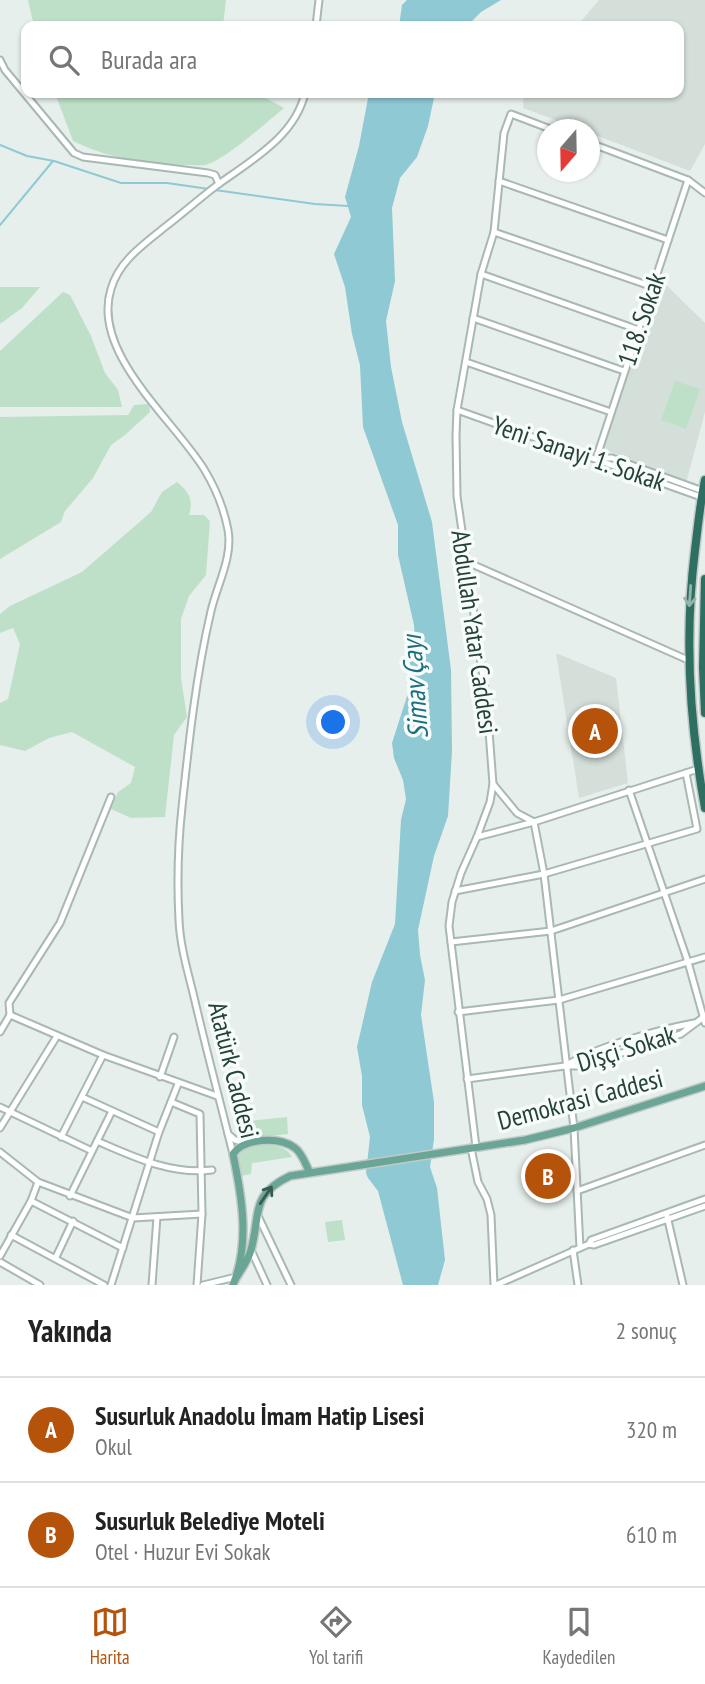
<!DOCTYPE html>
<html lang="tr">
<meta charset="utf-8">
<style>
body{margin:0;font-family:"PT Sans Narrow",sans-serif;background:#f6f6f6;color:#222}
.compass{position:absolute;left:537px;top:119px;width:63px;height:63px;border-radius:50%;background:#fff;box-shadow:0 2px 5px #0004;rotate:200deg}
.you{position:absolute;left:334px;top:723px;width:24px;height:24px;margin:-18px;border:5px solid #fff;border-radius:50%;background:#1a73e8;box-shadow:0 0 0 10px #1a73e833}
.badge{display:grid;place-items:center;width:46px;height:46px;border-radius:50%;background:#b45309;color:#fff;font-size:23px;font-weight:700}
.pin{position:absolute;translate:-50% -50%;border:4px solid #fff;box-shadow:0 2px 7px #0006}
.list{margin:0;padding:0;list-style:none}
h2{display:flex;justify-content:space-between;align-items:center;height:91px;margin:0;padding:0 28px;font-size:30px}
h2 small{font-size:23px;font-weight:400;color:#767676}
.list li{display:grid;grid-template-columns:46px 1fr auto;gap:21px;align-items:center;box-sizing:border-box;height:105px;padding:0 28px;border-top:2px solid #e0e0e0}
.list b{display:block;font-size:26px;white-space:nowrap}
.list p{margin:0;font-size:23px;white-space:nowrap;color:#767676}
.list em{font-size:23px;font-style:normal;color:#767676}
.icon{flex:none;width:38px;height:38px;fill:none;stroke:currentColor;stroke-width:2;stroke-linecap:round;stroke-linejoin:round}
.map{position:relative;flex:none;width:705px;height:1285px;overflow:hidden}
.search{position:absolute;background:#fff;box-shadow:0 2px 5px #0004;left:21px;right:21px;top:21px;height:77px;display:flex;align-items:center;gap:18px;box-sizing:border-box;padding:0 24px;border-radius:14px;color:#767676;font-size:26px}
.sheet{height:301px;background:#fff}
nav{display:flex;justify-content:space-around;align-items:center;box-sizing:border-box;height:98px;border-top:2px solid #e0e0e0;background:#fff;font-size:19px;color:#767676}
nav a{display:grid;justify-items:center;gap:4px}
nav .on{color:#b45309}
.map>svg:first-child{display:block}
.built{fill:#d4dfda}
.green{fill:#bfe0c8}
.water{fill:#8ec9d4}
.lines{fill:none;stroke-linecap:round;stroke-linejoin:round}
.stream{stroke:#8ec9d4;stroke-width:2}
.minor-casing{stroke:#a8b8b2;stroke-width:9}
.major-casing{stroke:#c2cac8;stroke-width:10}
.highway-casing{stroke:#c2cac8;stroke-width:11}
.minor{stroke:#fff;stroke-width:5}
.major{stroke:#6aa596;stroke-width:7}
.highway{stroke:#2f6f62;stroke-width:8}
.oneway{stroke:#93b5ae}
.oneway2{stroke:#365b51}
.labels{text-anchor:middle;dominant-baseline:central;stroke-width:7;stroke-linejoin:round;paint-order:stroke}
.street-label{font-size:26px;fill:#24423a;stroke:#f7fbf9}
.water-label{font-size:28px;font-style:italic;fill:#1c6f80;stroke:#f7fbf9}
</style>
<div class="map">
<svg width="705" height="1285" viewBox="0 0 705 1285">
<rect width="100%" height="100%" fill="#e6efeb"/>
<g class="built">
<path d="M599 0H705V144L690 171 590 133V130L580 129 523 108 524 93H679V26H577Z"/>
<path d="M661 280 705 323V412L686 483 601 448 650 301Z"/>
<path d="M556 653 616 678 628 783 579 798Z"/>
</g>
<g class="green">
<path d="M28 0H226L223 26H34Z"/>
<path d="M55 93H257L284 108C268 121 223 162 205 165 199 166 190 165 183 165 146 164 107 158 73 141Z"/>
<path d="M0 287H40L22 308 0 324Z"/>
<path d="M63 292 70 295 91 336 105 373 118 390 122 407H0V351Z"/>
<path d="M675 381 700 389 686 429 661 420Z"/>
<path d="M149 404 150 412 125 435 111 445 93 478 65 511 61 522 0 559V417L128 415 134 405Z"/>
<path d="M177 482C189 492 194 500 189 515H204L210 521 206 575 189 596 181 619V678L187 717 174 735 165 817 131 818 111 809 118 792 131 783 135 767 72 732 49 738 25 751 0 745V703L8 699 20 644 13 628 0 633V614L10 606 82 572 151 512 162 492Z"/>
<path d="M287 1117 288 1134 251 1138 249 1121Z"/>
<path d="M253 1145C267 1145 285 1143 292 1157L252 1163 251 1174 241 1176 237 1155 239 1149Z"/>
<path d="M342 1220 345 1240 328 1242 325 1222Z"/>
</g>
<g class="water">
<path d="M407 0H501L481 12 467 26H399L402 5Z"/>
<path d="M369 93H435L428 126 417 157 400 178 392 208 395 281 386 321 391 367 402 422 432 522 451 670 452 751 448 816 434 856 418 930 420 955 425 980 421 1015 434 1102V1139L430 1167 437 1188 445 1260 438 1285H403L378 1191 368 1178 366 1173 370 1137 362 1105V1076L357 1047 372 982 395 924 401 820 406 799 403 780 394 758 392 743 411 684 410 663 415 643 414 625 398 555V525L363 427 360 365 352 334 345 287 334 254 351 217 345 197 359 146Z"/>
</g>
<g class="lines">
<g class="stream">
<path d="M0 145 27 156 54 161 121 183H167L209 189"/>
<path d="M215 190 315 204 348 206"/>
<path d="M0 225 53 161"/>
</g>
<defs>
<g id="minor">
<path d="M316 26 319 0"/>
<path d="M0 60 5 70 74 153 83 157 208 173 215 175 219 184"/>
<path d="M590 143 688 180 705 193"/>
<path d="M499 181 668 240"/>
<path d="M494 232 653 287"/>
<path d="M481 274 639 330"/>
<path d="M473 318 624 371"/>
<path d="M466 362 611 412"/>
<path d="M457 410 701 497"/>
<path d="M599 458H612L703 491"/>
<path d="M596 459 688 180"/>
<path d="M465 561 688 660"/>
<path d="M493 784 517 813 534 822 544 874 574 1128 580 1248"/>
<path d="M629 790 688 962 705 1023"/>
<path d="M477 837 534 822 698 769"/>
<path d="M455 891 544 874 697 829 686 773"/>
<path d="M451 942 551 931 705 879"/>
<path d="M458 1012 559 1000 705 957"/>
<path d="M10 1015 9 1003 60 923 111 797"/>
<path d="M10 1015 103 1055 217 1096"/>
<path d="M694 1023C657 1030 596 1047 565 1066H581L681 1034 705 1016"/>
<path d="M0 1032 10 1015"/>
<path d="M160 1077 174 1037"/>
<path d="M467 1079 565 1066"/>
<path d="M82 1097 159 1132"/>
<path d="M171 1102 200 1114 202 1214 197 1285"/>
<path d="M0 1107 92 1151"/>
<path d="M0 1128 57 1036"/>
<path d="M228 1134 235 1140 246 1143"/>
<path d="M61 1137 103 1055"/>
<path d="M97 1141C134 1157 171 1175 212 1170"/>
<path d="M476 1147 449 926 452 902 461 873 477 837 490 802 493 784 487 705 457 496 456 435 457 410 481 274 494 232 504 133 511 114 553 130"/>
<path d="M471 1148 478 1182 487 1199 491 1215 494 1285"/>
<path d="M0 1152 38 1182 133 1218 202 1214"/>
<path d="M233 1154C220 1101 206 1049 194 997 188 972 180 946 179 920 177 883 178 844 182 807 189 741 196 675 211 611 217 585 233 557 228 530 224 509 215 487 204 469 173 419 91 353 111 289 119 261 143 245 165 227 182 214 199 199 216 186 250 161 295 137 305 93"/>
<path d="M577 1191 705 1145"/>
<path d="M70 1196 112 1111"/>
<path d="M31 1201 123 1248"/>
<path d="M258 1216 291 1285"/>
<path d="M667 1216 683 1285"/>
<path d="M11 1235 104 1285"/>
<path d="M589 1244 594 1245 705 1206"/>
<path d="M251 1250 267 1285"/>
<path d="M573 1250 578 1285"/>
<path d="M0 1256 31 1201 38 1182"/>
<path d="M56 1257 73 1221"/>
<path d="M0 1262 40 1285"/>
<path d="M111 1285 159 1132 178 1084"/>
<path d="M152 1285 157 1217"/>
<path d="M203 1285 236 1277"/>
<path d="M496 1285 589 1244 591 1240 705 1199"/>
</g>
<g id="major">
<path d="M235 1280C240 1271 248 1261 251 1250 261 1213 250 1195 290 1176L525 1140 574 1128 705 1086"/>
<path d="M233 1285C250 1243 242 1197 233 1154 244 1138 279 1136 295 1148 302 1153 305 1163 309 1171"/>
</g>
<g id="highway">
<path d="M705 480C700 503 698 526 695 550 684 638 689 721 705 808"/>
<path d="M705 579 703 667 705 713"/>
</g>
</defs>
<use href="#minor" class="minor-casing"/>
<use href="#major" class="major-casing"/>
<use href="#highway" class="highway-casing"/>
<use href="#minor" class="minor"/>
<use href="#major" class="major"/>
<use href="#highway" class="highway"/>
</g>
<defs><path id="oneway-shaft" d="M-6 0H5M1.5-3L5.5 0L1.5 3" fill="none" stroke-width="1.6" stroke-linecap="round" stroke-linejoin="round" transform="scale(1.75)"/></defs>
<use class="oneway" href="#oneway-shaft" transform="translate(690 596) rotate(94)"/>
<use class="oneway2" href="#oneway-shaft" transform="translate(266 1195) rotate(-56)"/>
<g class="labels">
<g class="street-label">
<text transform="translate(641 319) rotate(-71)">118. Sokak</text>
<text transform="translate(579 453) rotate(19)">Yeni Sanayi 1. Sokak</text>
<text transform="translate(475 632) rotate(82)">Abdullah Yatar Caddesi</text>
<text transform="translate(626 1048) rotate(-17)">Dişçi Sokak</text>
<text transform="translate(234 1070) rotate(76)">Atatürk Caddesi</text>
<text transform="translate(580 1099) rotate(-15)">Demokrasi Caddesi</text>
</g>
<g class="water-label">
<text transform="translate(414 687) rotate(-94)">Simav Çayı</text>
</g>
</g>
</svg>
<svg class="compass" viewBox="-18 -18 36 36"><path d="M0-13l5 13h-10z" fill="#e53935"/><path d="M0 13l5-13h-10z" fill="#767676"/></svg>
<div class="you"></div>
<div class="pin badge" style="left:595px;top:731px">A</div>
<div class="pin badge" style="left:548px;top:1176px">B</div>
<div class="search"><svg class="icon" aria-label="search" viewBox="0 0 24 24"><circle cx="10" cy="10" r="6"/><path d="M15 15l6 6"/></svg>Burada ara</div>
</div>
<section class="sheet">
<h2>Yakında<small>2 sonuç</small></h2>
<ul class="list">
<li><span class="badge">A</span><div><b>Susurluk Anadolu İmam Hatip Lisesi</b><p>Okul</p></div><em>320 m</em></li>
<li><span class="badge">B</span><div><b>Susurluk Belediye Moteli</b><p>Otel · Huzur Evi Sokak</p></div><em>610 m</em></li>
</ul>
</section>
<nav>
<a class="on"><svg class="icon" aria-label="map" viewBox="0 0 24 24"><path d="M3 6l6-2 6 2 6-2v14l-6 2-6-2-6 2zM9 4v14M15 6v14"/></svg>Harita</a>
<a><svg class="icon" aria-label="directions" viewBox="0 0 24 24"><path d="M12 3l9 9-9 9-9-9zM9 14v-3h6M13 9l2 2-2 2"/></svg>Yol tarifi</a>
<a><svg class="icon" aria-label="saved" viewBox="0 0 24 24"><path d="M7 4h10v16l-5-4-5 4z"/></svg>Kaydedilen</a>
</nav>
